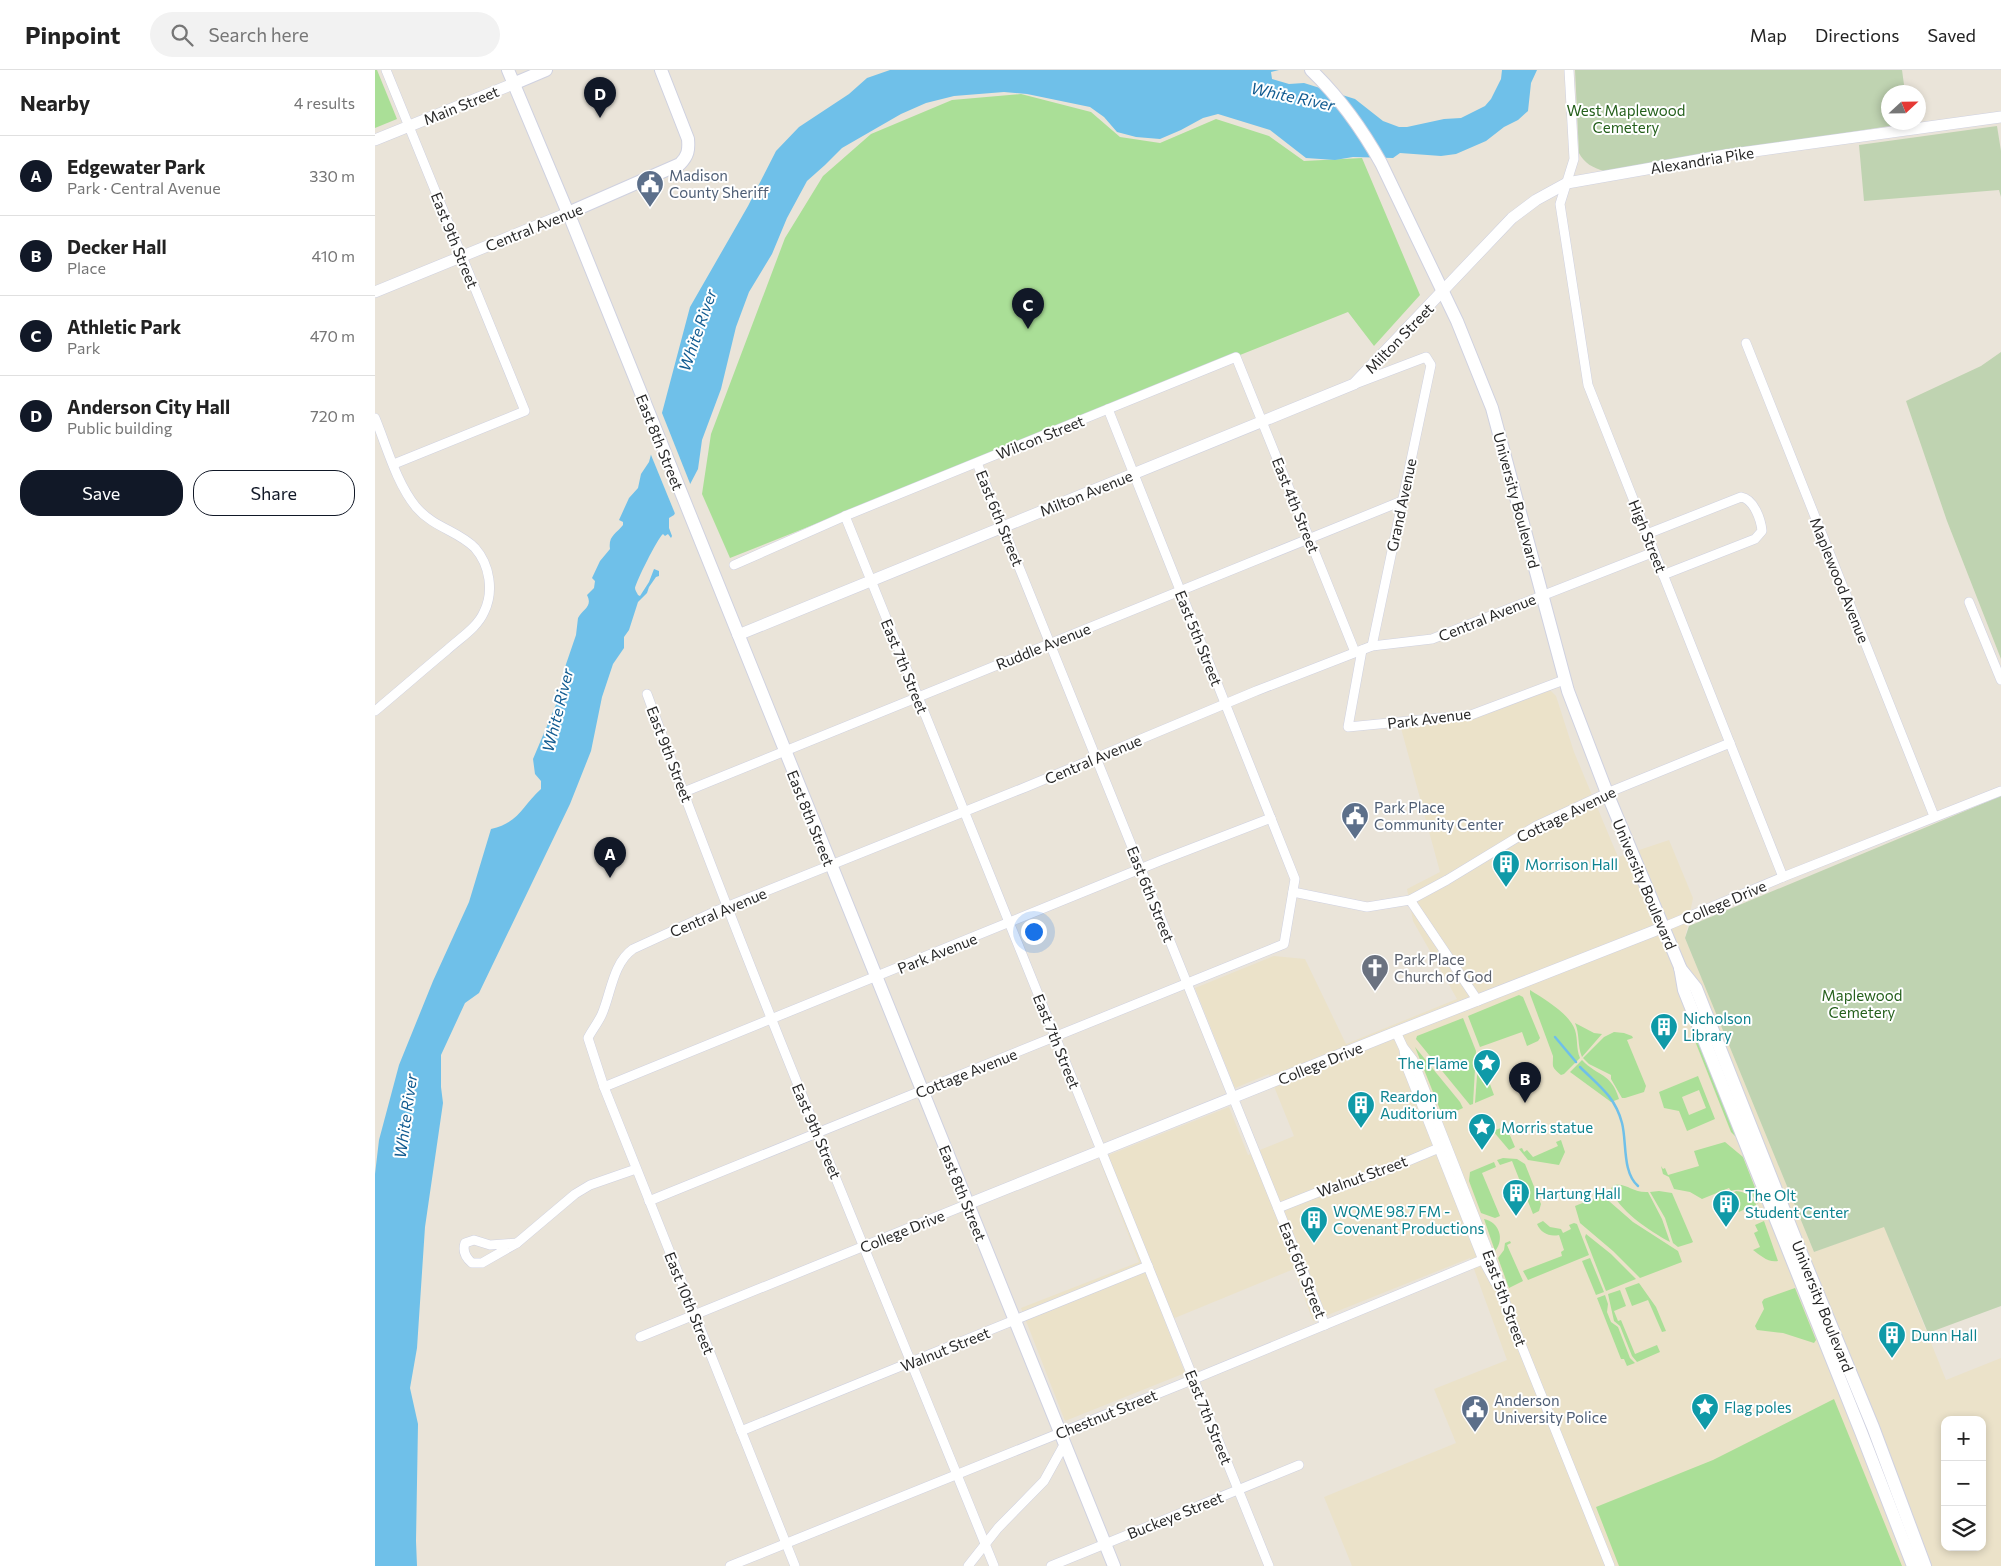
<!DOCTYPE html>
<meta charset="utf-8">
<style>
body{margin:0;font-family:Commissioner,sans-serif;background:#f2f2f2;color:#222}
.controls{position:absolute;right:15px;bottom:15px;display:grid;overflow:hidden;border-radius:10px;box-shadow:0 2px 8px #0003}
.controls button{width:45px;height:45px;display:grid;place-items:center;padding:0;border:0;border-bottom:1px solid #e0e0e0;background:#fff;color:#222;font:25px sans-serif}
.compass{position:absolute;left:1506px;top:15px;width:45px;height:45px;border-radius:50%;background:#fff;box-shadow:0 2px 8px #0003;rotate:68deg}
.you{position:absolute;left:658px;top:861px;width:18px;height:18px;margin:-12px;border:4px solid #fff;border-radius:50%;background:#1a73e8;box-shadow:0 0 0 8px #1a73e833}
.badge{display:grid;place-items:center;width:32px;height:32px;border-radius:50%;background:#111827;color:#fff;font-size:16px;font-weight:700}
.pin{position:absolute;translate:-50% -41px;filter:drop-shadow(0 1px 2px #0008)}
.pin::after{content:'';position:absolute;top:26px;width:18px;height:15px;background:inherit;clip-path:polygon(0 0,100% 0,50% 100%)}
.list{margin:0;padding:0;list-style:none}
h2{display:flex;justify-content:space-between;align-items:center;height:65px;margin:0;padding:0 20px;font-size:21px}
h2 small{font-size:16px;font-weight:400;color:#767676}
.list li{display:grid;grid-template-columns:32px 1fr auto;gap:15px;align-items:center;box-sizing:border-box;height:80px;padding:0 20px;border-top:1px solid #e0e0e0}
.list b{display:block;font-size:19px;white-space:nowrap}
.list p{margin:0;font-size:16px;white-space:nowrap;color:#767676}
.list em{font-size:16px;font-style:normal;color:#767676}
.actions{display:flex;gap:10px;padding:15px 20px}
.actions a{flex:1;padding:11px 0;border:1px solid #111827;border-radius:20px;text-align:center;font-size:18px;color:#111827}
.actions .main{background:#111827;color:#fff}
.icon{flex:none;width:28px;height:28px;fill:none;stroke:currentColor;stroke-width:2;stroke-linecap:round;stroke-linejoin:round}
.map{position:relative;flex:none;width:1626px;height:1496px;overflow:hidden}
header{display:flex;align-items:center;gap:30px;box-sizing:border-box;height:70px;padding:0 25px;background:#fff;border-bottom:1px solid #e0e0e0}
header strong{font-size:24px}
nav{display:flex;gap:28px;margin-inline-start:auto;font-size:18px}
.search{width:350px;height:45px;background:#f2f2f2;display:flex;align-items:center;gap:12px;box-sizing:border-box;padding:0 18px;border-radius:28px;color:#767676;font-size:19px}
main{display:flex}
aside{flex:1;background:#fff}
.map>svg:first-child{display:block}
.education{fill:#ebe2c9;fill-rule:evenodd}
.green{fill:#aadf97;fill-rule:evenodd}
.cemetery{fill:#bfd3b1}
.water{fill:#6fc0e9}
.pier{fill:#eae4d9}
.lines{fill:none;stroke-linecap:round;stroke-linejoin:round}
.stream{stroke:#6fc0e9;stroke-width:2.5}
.minor-casing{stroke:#cfd1e0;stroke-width:10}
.tertiary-casing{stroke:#cfd1e0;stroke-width:12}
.secondary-casing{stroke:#cfd1e0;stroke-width:14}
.minor{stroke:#fff;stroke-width:9}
.tertiary{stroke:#fff;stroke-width:11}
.secondary{stroke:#fff;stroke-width:12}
.labels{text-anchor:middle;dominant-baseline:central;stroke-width:4;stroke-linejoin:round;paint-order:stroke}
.street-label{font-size:15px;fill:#282828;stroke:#fff}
.park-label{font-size:15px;fill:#25601c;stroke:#fff}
.service-label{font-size:15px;fill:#4e5e75;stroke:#fff;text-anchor:start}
.culture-label{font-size:15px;fill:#0d838f;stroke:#fff;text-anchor:start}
.worship-label{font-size:15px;fill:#5b616d;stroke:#fff;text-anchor:start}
.water-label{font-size:16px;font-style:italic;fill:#125c91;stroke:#fff}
</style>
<header>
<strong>Pinpoint</strong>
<div class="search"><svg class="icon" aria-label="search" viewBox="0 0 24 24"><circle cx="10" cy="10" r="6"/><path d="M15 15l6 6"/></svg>Search here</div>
<nav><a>Map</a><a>Directions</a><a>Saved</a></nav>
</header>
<main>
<aside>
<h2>Nearby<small>4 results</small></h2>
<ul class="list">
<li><span class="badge">A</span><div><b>Edgewater Park</b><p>Park · Central Avenue</p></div><em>330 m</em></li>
<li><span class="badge">B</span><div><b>Decker Hall</b><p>Place</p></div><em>410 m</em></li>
<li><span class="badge">C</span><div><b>Athletic Park</b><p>Park</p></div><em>470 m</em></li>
<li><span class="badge">D</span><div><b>Anderson City Hall</b><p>Public building</p></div><em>720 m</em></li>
</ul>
<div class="actions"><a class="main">Save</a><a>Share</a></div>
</aside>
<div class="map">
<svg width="1626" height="1496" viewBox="0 0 1626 1496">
<rect width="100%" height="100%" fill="#eae4d9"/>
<path class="education" d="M1175 620 1181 626 1199 682 1243 787 1294 770 1318 828 1310 868 1439 1182 1509 1156 1571 1310 1626 1288V1496H977L949 1427 1081 1373 1059 1319 1132 1290 1095 1188 938 1251 919 1199 790 1252 810 1303 690 1351 646 1238 764 1192 724 1089 854 1037 873 1085 919 1066 894 1004 860 1018 820 918 899 886 930 889 971 974 1082 929 1038 851 1032 819 1065 802 1026 658 1098 649ZM1570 1350H1607V1477H1570Z"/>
<g class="green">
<path d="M0 0H2L22 49 0 58Z"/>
<path d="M646 24 716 42 745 67 785 73 841 49 894 66 929 91 987 88 1045 225 999 276 973 242 355 488 327 424 336 364 410 168 448 106 496 64 577 30Z"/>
<path d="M1155 920C1169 929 1195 944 1200 960 1203 969 1201 979 1205 988L1189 1004 1186 1005C1176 996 1178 998 1178 986L1155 924Z"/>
<path d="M1144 925 1148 927 1165 968 1163 971 1152 976 1147 962 1105 977 1093 946Z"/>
<path d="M1088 948 1101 981 1098 1034 1095 1035 1041 969 1042 966Z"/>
<path d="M1200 953 1219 963 1227 964 1207 987C1202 976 1205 964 1200 953Z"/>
<path d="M1320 960 1362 1068 1356 1062 1320 971 1318 965Z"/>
<path d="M1239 962 1249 963 1257 966 1258 968 1252 970 1271 1016 1269 1022 1250 1028H1247L1236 1009V1005L1214 994 1208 988 1229 967Z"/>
<path d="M1040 977 1085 1032 1088 1038 1068 1047Z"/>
<path d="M1106 990 1119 1025 1100 1033 1103 992Z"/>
<path d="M1207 990C1223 1007 1236 1002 1244 1029L1236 1032 1195 1002Z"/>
<path d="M1323 1006 1340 1049 1312 1061 1304 1041 1289 1038 1284 1022ZM1324 1020 1331 1038 1314 1045 1307 1027Z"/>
<path d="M1131 1056 1140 1077 1134 1080 1118 1061Z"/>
<path d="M1186 1070 1190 1082 1184 1095 1153 1090 1144 1079 1147 1078 1149 1082 1152 1080 1158 1087 1183 1076 1181 1072Z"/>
<path d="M1350 1072 1368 1087 1384 1128 1383 1134C1377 1123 1368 1117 1356 1121L1354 1118 1327 1129 1315 1122 1299 1119 1294 1107 1288 1104 1286 1096 1288 1099 1290 1098 1293 1105 1324 1096 1319 1081Z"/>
<path d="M1128 1088 1142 1089 1150 1094 1166 1134 1164 1141 1158 1144 1137 1091 1125 1095 1122 1090Z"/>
<path d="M1119 1092 1121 1097 1107 1103 1125 1146 1120 1148 1106 1143 1094 1111 1095 1102Z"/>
<path d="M1240 1115C1252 1113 1258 1123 1273 1122L1287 1149 1295 1172C1276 1162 1241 1139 1236 1118Z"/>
<path d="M1284 1121 1297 1123 1318 1172 1316 1173 1303 1177 1298 1173 1290 1148 1275 1122Z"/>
<path d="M1361 1121C1375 1122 1380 1130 1384 1142L1373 1146 1370 1139 1364 1142 1356 1124Z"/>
<path d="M1227 1125 1258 1152 1303 1181 1307 1192 1265 1208 1238 1181 1205 1153 1200 1136Z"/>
<path d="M1109 1149C1124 1152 1130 1169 1120 1181Z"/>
<path d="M1168 1151 1175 1157 1186 1159 1188 1163 1196 1159 1194 1155 1199 1153 1202 1154 1214 1185 1153 1210 1148 1201 1187 1186 1186 1182 1189 1180 1184 1165C1174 1167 1166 1163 1162 1154Z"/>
<path d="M1389 1151 1403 1191C1393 1193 1385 1185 1378 1180L1385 1177 1379 1163 1383 1161 1380 1155Z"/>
<path d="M1211 1164 1236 1184 1261 1209 1231 1221 1210 1167Z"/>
<path d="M1135 1171 1136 1173 1132 1175 1148 1211 1134 1218 1123 1188 1129 1180 1130 1173Z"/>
<path d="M1215 1188 1229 1222 1221 1225 1207 1191Z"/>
<path d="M1264 1213 1281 1237 1291 1261 1287 1262 1273 1230 1257 1236 1250 1218Z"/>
<path d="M1420 1218 1441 1270 1439 1273 1408 1263 1382 1260 1380 1256 1389 1239 1387 1232 1389 1229Z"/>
<path d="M1245 1220 1251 1236 1239 1241 1243 1251 1246 1250 1260 1284 1282 1275 1285 1282 1262 1292 1257 1286 1245 1256 1239 1251 1233 1224Z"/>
<path d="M1230 1225 1233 1234 1232 1242 1236 1252 1243 1257 1255 1288 1260 1293 1252 1296 1249 1289H1246L1222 1228Z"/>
<path d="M1459 1329 1527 1496H1244L1221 1437 1338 1390Z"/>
</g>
<g class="cemetery">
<path d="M1200 0H1527L1530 22H1514V52L1534 53 1229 101C1218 98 1209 93 1204 83Z"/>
<path d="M1622 56 1626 81V127L1624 120 1489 131 1484 75Z"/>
<path d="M1626 282V589L1572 451 1531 331 1606 296Z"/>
<path d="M1626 726V1236L1553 1263 1509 1157 1439 1182 1310 868 1314 856Z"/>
</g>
<path class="water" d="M515 0H904L896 2 897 9 914 14 929 13 980 29 1008 51 1024 57H1032L1069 49 1086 48 1110 36 1116 29 1126 9 1127 0H1162L1156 13 1153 41 1143 50 1129 57 1111 71 1081 84 1066 86 1025 83 1018 88 978 87 960 90 931 88 895 60 843 44 828 48 806 60 785 69 761 67 742 62 729 47 715 37 652 24 629 22 579 26 551 33 526 44 467 78 450 95 432 111 412 148 397 184 374 222 361 257 346 319 327 370 323 399 299 445 294 448V458L297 466 296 468 293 464 290 466 288 464C282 469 261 512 260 518 260 520 262 523 263 525L265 526 274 512 279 499 284 501V506L281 507 274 517 272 523 263 532 254 560 249 567V578L238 594 227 627 216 681 195 734 104 923 90 933 66 985V1017L68 1033 50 1157 42 1278 35 1318 43 1354 41 1471 42 1496H0V1104L4 1070 24 995 58 911 94 832 116 759C144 753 147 736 166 719V711L160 704 158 689 188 618V603L201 565 203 548C208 539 218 537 212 525L219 518 220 511 217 508 225 491 235 479C233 466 241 464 248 455V452L244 450 254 428 263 418 266 404 274 392 315 237 373 136 401 81 424 57 474 24 492 8Z"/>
<path class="pier" d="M285 338 316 416 301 446 274 380Z"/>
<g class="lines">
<g class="stream">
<path d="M1180 967 1201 992"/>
<path d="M1205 997C1223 1015 1240 1026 1247 1053 1252 1072 1247 1102 1263 1116"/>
</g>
<defs>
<g id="minor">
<path d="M11 0 150 341 19 394"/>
<path d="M1194 0 1199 89 1185 134 1213 315 1408 807"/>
<path d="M1371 273 1559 746"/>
<path d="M980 314 1051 287 1056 295 997 576"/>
<path d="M0 348C12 377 21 412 41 437 59 458 84 461 100 478 115 495 119 522 109 542 102 558 85 568 72 580 48 600 24 621 0 641"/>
<path d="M602 393 950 1255"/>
<path d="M470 446 894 1496"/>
<path d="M1272 464 1366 427C1379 429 1386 450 1387 461L1380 469 1288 505"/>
<path d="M359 495 470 446 861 287 980 582"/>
<path d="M1594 532 1626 610"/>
<path d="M987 580 973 657 1096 645 1189 610"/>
<path d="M272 624C379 918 502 1206 619 1496"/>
<path d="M309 722 1027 431"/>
<path d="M918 822 992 837 1035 830 1072 810 1161 756 1232 723 1355 673"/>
<path d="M1035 830 1103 931"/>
<path d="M1289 857 1408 807 1626 721"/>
<path d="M1021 962 1028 977 1038 990 1119 1196 1135 1247 1235 1496"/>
<path d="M1029 980 1031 995 1108 1190 1120 1212"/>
<path d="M229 1017 787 790 896 748"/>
<path d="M274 1131 909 874 920 809 733 339"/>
<path d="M903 1138 951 1119C967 1121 1048 1084 1069 1076"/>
<path d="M99 1170 115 1175 142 1173 107 1193H97C91 1188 87 1182 90 1173Z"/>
<path d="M142 1173 200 1124 215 1115 261 1099"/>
<path d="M265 1267 593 1134"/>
<path d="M366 1361 773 1196"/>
<path d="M355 1496 819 1309 1107 1190"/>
<path d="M420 1496 229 1017 213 968C217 960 223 953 227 944 236 923 238 893 258 879L341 841 651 717 881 621 997 576 1057 569 1279 482"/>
<path d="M593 1496 623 1458 669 1411 689 1375"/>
<path d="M676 1496 924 1395"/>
</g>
<g id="tertiary">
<path d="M0 70 138 14"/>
<path d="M0 222 193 143 196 149"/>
<path d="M363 565 979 314 1137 148 1161 130 1192 113 1351 85 1626 47"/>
<path d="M593 1134 1021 962 1289 857"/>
</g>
<g id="secondary">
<path d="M133 0 193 143 305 94C313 86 314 80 313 69L286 0"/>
<path d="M936 0C964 27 987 59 1006 93L1082 251 1117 338 1193 621 1232 723 1305 897 1309 920 1486 1362 1538 1496"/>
<path d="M138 14 171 0"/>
<path d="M197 152 739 1496"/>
<path d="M1305 898 1321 918 1422 1173 1498 1357 1550 1496"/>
</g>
</defs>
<use href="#minor" class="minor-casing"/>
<use href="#tertiary" class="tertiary-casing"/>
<use href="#secondary" class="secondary-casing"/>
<use href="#minor" class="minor"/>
<use href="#tertiary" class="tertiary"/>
<use href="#secondary" class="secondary"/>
</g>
<defs>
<symbol id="civic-pin" viewBox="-11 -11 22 30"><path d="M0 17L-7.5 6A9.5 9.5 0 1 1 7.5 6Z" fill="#5c6f8a" stroke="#fff"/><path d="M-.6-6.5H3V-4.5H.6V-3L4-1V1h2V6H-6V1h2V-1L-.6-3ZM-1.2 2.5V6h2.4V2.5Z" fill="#fff"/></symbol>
<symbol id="building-pin" viewBox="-11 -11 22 30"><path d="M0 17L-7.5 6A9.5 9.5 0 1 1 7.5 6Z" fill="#0f9aa8" stroke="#fff"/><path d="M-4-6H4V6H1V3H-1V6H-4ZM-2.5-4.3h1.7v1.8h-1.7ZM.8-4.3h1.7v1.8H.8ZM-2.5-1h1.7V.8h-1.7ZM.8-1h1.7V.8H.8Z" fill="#fff"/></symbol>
<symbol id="church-pin" viewBox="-11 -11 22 30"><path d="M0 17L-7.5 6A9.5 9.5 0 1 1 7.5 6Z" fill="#6b7280" stroke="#fff"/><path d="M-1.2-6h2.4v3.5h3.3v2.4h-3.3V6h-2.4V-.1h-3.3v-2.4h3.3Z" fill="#fff"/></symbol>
<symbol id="sight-pin" viewBox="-11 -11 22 30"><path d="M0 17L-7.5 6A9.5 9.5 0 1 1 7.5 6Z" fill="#0f9aa8" stroke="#fff"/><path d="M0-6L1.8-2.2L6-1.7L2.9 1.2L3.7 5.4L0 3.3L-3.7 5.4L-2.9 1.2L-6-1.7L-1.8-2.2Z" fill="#fff"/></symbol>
</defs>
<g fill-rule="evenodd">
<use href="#civic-pin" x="259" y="98" width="32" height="43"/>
<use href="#civic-pin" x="964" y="730" width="32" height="43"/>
<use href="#building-pin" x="1115" y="778" width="32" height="43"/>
<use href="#church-pin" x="984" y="882" width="32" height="43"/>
<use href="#building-pin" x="1273" y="941" width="32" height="43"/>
<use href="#sight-pin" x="1096" y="977" width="32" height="43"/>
<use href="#building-pin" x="970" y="1019" width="32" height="43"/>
<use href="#sight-pin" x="1091" y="1041" width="32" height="43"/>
<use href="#building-pin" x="1125" y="1107" width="32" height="43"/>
<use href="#building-pin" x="1335" y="1118" width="32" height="43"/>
<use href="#building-pin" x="923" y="1134" width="32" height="43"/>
<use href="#building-pin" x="1501" y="1249" width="32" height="43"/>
<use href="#sight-pin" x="1314" y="1321" width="32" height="43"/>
<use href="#civic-pin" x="1084" y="1323" width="32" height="43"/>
</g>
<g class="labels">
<g class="street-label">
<text transform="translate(86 35) rotate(-22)">Main Street</text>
<text transform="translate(1327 90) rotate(-9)">Alexandria Pike</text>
<text transform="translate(159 157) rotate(-22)">Central Avenue</text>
<text transform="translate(80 170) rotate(68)">East 9th Street</text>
<text transform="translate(1024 268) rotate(-46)">Milton Street</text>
<text transform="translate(665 367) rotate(-22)">Wilcon Street</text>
<text transform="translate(285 372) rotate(68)">East 8th Street</text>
<text transform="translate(711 423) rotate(-22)">Milton Avenue</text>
<text transform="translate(1142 430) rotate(75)">University Boulevard</text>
<text transform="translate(921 435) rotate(68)">East 4th Street</text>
<text transform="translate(1026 435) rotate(-78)">Grand Avenue</text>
<text transform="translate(625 448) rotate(68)">East 6th Street</text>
<text transform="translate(1273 466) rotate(68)">High Street</text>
<text transform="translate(1465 510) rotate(68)">Maplewood Avenue</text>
<text transform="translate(1112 547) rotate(-22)">Central Avenue</text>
<text transform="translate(824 568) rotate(68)">East 5th Street</text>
<text transform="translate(668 576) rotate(-22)">Ruddle Avenue</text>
<text transform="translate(530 596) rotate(68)">East 7th Street</text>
<text transform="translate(1054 648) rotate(-7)">Park Avenue</text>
<text transform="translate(295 684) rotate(69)">East 9th Street</text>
<text transform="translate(718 689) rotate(-23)">Central Avenue</text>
<text transform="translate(1191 744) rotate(-26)">Cottage Avenue</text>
<text transform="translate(436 748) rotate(68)">East 8th Street</text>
<text transform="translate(1270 814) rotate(67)">University Boulevard</text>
<text transform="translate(776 824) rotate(68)">East 6th Street</text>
<text transform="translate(1349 832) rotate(-23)">College Drive</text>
<text transform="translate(343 842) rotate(-23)">Central Avenue</text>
<text transform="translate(562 883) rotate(-22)">Park Avenue</text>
<text transform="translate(682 971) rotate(68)">East 7th Street</text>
<text transform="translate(945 993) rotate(-22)">College Drive</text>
<text transform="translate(591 1003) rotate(-22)">Cottage Avenue</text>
<text transform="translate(442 1061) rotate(67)">East 9th Street</text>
<text transform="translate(987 1106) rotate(-20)">Walnut Street</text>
<text transform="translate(588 1123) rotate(68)">East 8th Street</text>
<text transform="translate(527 1161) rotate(-22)">College Drive</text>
<text transform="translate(928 1200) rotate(68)">East 6th Street</text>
<text transform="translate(1130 1228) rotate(70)">East 5th Street</text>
<text transform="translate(315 1233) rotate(68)">East 10th Street</text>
<text transform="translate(1448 1236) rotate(68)">University Boulevard</text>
<text transform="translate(570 1279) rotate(-22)">Walnut Street</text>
<text transform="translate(731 1344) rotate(-22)">Chestnut Street</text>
<text transform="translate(834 1347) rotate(68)">East 7th Street</text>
<text transform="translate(800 1445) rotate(-22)">Buckeye Street</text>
</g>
<g class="park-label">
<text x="1251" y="40">West Maplewood<tspan x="1251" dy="17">Cemetery</tspan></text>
<text x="1487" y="925">Maplewood<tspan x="1487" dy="17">Cemetery</tspan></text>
</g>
<g class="service-label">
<text x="294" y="105">Madison<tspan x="294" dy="17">County Sheriff</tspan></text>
<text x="999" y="737">Park Place<tspan x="999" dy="17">Community Center</tspan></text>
<text x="1119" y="1330">Anderson<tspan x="1119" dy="17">University Police</tspan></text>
</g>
<g class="culture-label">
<text x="1150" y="794">Morrison Hall</text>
<text x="1308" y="948">Nicholson<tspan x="1308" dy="17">Library</tspan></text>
<text x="1093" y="993" text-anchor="end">The Flame</text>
<text x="1005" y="1026">Reardon<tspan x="1005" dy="17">Auditorium</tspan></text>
<text x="1126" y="1057">Morris statue</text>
<text x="1160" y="1123">Hartung Hall</text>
<text x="1370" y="1125">The Olt<tspan x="1370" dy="17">Student Center</tspan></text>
<text x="958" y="1141">WQME 98.7 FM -<tspan x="958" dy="17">Covenant Productions</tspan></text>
<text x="1536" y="1265">Dunn Hall</text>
<text x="1349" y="1337">Flag poles</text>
</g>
<g class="worship-label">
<text x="1019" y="889">Park Place<tspan x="1019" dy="17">Church of God</tspan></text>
</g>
<g class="water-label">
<text transform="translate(918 26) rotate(12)">White River</text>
<text transform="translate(322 260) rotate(-71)">White River</text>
<text transform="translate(182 640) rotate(-76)">White River</text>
<text transform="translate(30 1046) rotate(-82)">White River</text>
</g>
</g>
</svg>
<div class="controls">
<button>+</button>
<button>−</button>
<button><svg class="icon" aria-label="layers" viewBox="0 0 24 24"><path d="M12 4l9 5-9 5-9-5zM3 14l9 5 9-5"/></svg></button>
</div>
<svg class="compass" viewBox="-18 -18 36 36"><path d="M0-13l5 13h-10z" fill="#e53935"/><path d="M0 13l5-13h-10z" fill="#767676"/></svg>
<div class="you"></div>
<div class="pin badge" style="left:235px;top:808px">A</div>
<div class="pin badge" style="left:1150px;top:1033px">B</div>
<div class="pin badge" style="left:653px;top:259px">C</div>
<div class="pin badge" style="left:225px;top:48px">D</div>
</div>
</main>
